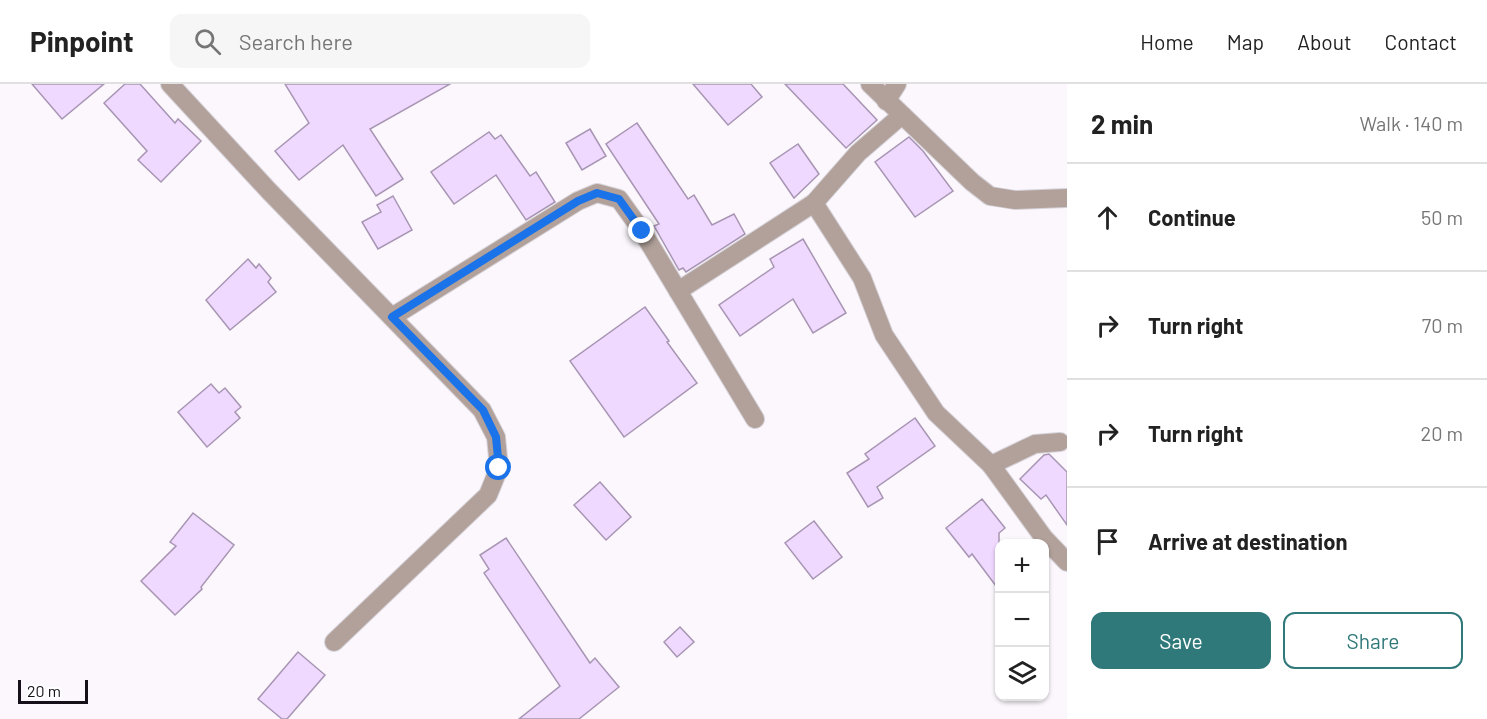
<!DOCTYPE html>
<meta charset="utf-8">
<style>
body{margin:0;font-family:Barlow,sans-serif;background:#f6f6f6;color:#222}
.controls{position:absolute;right:18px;bottom:18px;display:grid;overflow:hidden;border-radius:12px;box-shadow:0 2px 4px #0004}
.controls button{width:54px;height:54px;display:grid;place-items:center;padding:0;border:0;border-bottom:2px solid #e0e0e0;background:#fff;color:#222;font:30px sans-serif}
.scale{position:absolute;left:18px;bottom:15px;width:70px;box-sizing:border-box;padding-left:6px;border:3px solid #16101a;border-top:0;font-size:16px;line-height:21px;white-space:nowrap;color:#16101a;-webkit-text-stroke:4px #fff;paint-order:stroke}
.stop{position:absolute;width:18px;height:18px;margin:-14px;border:4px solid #1a73e8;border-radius:50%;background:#fff}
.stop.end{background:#1a73e8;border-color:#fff;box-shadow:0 2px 6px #0008}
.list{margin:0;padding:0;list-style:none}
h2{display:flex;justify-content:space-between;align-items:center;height:78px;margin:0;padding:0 24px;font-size:26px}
h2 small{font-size:20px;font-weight:400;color:#767676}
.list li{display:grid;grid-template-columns:39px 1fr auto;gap:18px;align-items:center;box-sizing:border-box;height:108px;padding:0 24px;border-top:2px solid #e0e0e0}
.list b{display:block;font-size:22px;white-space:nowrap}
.list em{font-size:20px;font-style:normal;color:#767676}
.actions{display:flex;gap:12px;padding:18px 24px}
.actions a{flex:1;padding:14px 0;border:2px solid #30797a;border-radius:12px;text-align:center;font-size:21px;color:#30797a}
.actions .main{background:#30797a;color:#fff}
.icon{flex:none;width:33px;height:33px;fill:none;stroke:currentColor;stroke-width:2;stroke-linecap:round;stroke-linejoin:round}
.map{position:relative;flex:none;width:1067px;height:635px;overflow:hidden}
header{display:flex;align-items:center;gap:36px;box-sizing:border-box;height:84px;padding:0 30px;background:#fff;border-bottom:2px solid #e0e0e0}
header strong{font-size:28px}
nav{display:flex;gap:33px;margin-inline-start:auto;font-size:21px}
.search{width:420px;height:54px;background:#f6f6f6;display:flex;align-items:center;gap:15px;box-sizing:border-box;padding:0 21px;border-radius:12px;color:#767676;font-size:22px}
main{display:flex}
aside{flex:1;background:#fff}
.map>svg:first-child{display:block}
.building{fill:#f0d9ff;stroke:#a895b3;stroke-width:1.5}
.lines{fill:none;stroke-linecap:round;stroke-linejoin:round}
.minor-casing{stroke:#d6d2d9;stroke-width:20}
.minor{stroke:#b1a19a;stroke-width:18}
.route{stroke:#1a73e8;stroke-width:8}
</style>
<header>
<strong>Pinpoint</strong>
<div class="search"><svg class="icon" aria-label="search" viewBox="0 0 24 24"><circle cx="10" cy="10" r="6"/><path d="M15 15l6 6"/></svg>Search here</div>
<nav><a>Home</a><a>Map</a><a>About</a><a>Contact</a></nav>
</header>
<main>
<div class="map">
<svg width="1067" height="635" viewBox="0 0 1067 635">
<rect width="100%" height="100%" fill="#fbf7fd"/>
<g class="building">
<path d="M32 0H104L62 35Z"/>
<path d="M125 0H140L175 39 178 35 201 57 161 98 138 76 147 67 104 19Z"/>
<path d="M285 0H450L370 45 403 95 376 112 343 61 299 96 275 67 309 39Z"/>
<path d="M693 0H751L762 13 728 41Z"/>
<path d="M785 0H843L877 36 846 64Z"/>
<path d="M637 39 688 115 694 111 712 141 734 130 745 150 686 188 683 184 679 186 654 142 659 140 606 60Z"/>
<path d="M590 45 606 72 582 86 566 59Z"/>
<path d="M489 48 495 55 501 51 530 92 536 88 555 118 526 136 496 91 454 120 431 88Z"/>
<path d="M909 53 923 67 953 107 915 133 875 78Z"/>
<path d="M798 60 819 90 794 114 770 79Z"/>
<path d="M393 112 412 146 378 165 362 138 381 128 377 121Z"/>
<path d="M803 155 846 229 813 249 793 215 740 252 719 221 774 183 770 175Z"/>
<path d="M248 175 256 184 259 180 271 194 268 198 276 208 230 246 206 216Z"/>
<path d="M645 223 669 257 667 258 697 299 624 353 570 277Z"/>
<path d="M211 300 219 309 225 304 241 323 235 328 240 334 207 363 178 328Z"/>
<path d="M915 334 935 362 877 403 883 414 868 423 847 389 869 375 865 370Z"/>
<path d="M1049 370 1067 388V441L1046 411 1041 415 1020 395 1044 371Z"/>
<path d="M600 398 631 433 606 456 574 421Z"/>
<path d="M982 415 1005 444 999 449V506L972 470 969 473 946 444Z"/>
<path d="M193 429 234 461 201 503 202 505 175 531 141 497 176 462 170 458Z"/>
<path d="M814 437 842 473 813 495 785 459Z"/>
<path d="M506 454 590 579 595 574 619 603 579 635H519L560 602 484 489 489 485 480 471Z"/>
<path d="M680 543 694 558 677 573 664 558Z"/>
<path d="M298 568 325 591 287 635H282L258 615Z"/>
</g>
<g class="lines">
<defs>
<g id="minor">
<path d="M170 0 269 107 482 326 496 353 499 384 488 411 334 558"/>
<path d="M870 0 972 98 990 112 1015 116 1067 114"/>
<path d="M886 17 897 0"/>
<path d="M902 31 858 69 814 119 862 194 884 251 936 329 991 381 1035 360 1060 358"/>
<path d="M678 207 814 119"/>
<path d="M392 233 578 117 597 109 619 115 642 147 755 335"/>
<path d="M991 381 1044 454 1067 478"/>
</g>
</defs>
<use href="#minor" class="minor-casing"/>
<use href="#minor" class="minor"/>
</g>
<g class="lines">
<path class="route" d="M499 384 496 353 483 326 392 233 578 117 597 109 619 115 642 147"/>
</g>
</svg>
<div class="controls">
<button>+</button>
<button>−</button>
<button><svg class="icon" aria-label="layers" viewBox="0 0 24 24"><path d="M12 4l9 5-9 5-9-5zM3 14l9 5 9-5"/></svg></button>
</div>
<div class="scale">20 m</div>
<div class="stop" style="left:499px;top:384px"></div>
<div class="stop end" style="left:642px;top:147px"></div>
</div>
<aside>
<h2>2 min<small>Walk · 140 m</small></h2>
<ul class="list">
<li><svg class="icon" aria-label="ahead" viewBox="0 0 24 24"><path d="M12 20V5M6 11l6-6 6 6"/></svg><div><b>Continue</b></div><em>50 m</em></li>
<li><svg class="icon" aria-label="right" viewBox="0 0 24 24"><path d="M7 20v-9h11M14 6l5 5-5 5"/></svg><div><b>Turn right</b></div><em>70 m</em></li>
<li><svg class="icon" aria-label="right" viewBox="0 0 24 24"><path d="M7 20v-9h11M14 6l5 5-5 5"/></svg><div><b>Turn right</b></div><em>20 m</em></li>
<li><svg class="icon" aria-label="arrive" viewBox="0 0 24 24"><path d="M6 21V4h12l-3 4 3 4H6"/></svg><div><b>Arrive at destination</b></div></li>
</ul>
<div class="actions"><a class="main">Save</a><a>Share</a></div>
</aside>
</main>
